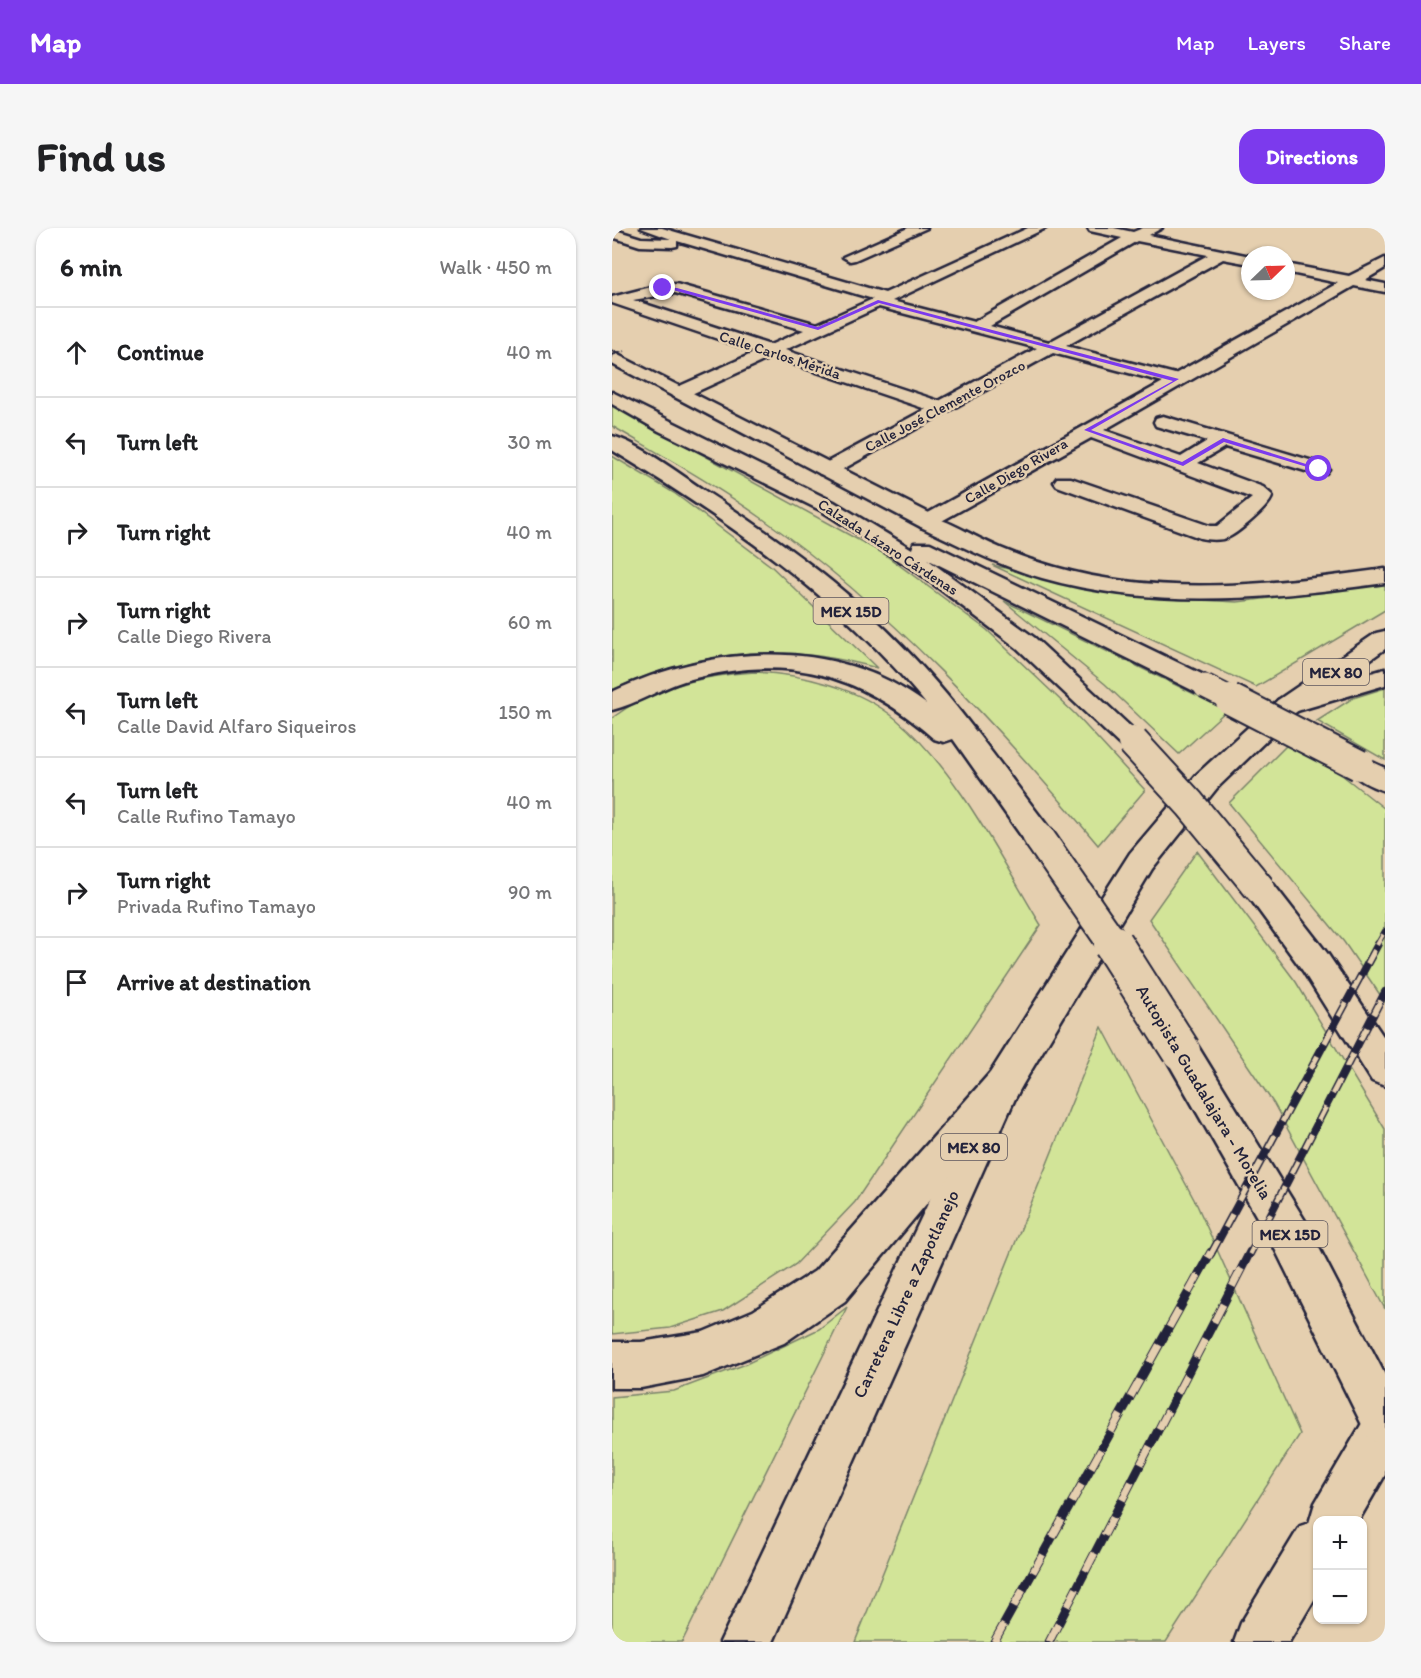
<!DOCTYPE html>
<meta charset="utf-8">
<style>
body{margin:0;font-family:Itim,sans-serif;background:#f6f6f6;color:#202124}
.controls{position:absolute;right:18px;bottom:18px;display:grid;overflow:hidden;border-radius:12px;box-shadow:0 2px 4px #0004}
.controls button{width:54px;height:54px;display:grid;place-items:center;padding:0;border:0;border-bottom:2px solid #e0e0e0;background:#fff;color:#202124;font:30px sans-serif}
.compass{position:absolute;left:629px;top:18px;width:54px;height:54px;border-radius:50%;background:#fff;box-shadow:0 2px 4px #0004;rotate:67deg}
.stop{position:absolute;width:18px;height:18px;margin:-14px;border:4px solid #7c3aed;border-radius:50%;background:#fff}
.stop.end{background:#7c3aed;border-color:#fff;box-shadow:0 2px 6px #0008}
.list{margin:0;padding:0;list-style:none}
h2{display:flex;justify-content:space-between;align-items:center;height:78px;margin:0;padding:0 24px;font-size:26px}
h2 small{font-size:20px;font-weight:400;color:#757577}
.list li{display:grid;grid-template-columns:39px 1fr auto;gap:18px;align-items:center;box-sizing:border-box;height:90px;padding:0 24px;border-top:2px solid #e0e0e0}
.list b{display:block;font-size:22px;white-space:nowrap}
.list p{margin:0;font-size:20px;white-space:nowrap;color:#757577}
.list em{font-size:20px;font-style:normal;color:#757577}
.icon{flex:none;width:33px;height:33px;fill:none;stroke:currentColor;stroke-width:2;stroke-linecap:round;stroke-linejoin:round}
.map{position:relative;flex:none;width:773px;height:1414px;overflow:hidden;border-radius:18px}
header{display:flex;align-items:center;gap:36px;box-sizing:border-box;height:84px;padding:0 30px;background:#7c3aed;color:#fff}
header strong{font-size:28px}
nav{display:flex;gap:33px;margin-inline-start:auto;font-size:21px}
.intro{display:flex;align-items:center;justify-content:space-between;box-sizing:border-box;height:144px;padding:0 36px}
h1{margin:0;font-size:42px}
.button{padding:15px 27px;border-radius:18px;background:#7c3aed;color:#fff;font-size:21px;font-weight:700}
main{display:flex;gap:36px;padding:0 36px}
aside{flex:1;background:#fff;border-radius:18px;box-shadow:0 2px 4px #0004}
.map>svg:first-child{display:block}
.green{fill:#d2e498;stroke:#7a836a;stroke-width:1.5}
.lines{fill:none;stroke-linecap:round;stroke-linejoin:round}
.street-casing{stroke:#22223b;stroke-width:5}
.secondary-casing{stroke:#22223b;stroke-width:5}
.primary-casing{stroke:#22223b;stroke-width:5}
.highway-casing{stroke:#22223b;stroke-width:5}
.street{fill:#e5cfaf;fill-rule:evenodd}
.secondary{fill:#e5cfaf;fill-rule:evenodd}
.primary{fill:#e5cfaf;fill-rule:evenodd}
.highway{fill:#e5cfaf;fill-rule:evenodd}
.rail-far2-casing{stroke:#22223b;stroke-width:6}
.rail-far1-casing{stroke:#22223b;stroke-width:8}
.rail-casing{stroke:#22223b;stroke-width:9}
.rail-far2{stroke:#e5cfaf;stroke-width:4;stroke-dasharray:12;stroke-linecap:butt}
.rail-far1{stroke:#e5cfaf;stroke-width:5;stroke-dasharray:15;stroke-linecap:butt}
.rail{stroke:#e5cfaf;stroke-width:7;stroke-dasharray:20;stroke-linecap:butt}
.highway-bridge-far2-casing{stroke:#22223b;stroke-width:26;stroke-linecap:butt}
.highway-bridge-far1-casing{stroke:#22223b;stroke-width:34;stroke-linecap:butt}
.highway-bridge-casing{stroke:#22223b;stroke-width:42;stroke-linecap:butt}
.path-bridge{stroke:#22223b;stroke-width:2;stroke-dasharray:4 2;stroke-linecap:butt}
.highway-bridge-far2{stroke:#e5cfaf;stroke-width:23}
.highway-bridge-far1{stroke:#e5cfaf;stroke-width:30}
.highway-bridge{stroke:#e5cfaf;stroke-width:38}
.route{fill:#7c3aed}
.labels{text-anchor:middle;dominant-baseline:central;stroke-width:5;stroke-linejoin:round;paint-order:stroke}
.far-street-label{font-size:15px;fill:#22223b;stroke:#e5cfaf}
.shield{fill:#e5cfaf;stroke:#5c565e;stroke-width:1.5}
.shield-label{font-size:16px;font-weight:bold;fill:#22223b}
.street-label{font-size:18px;fill:#22223b;stroke:#e5cfaf}
</style>
<header>
<strong>Map</strong>
<nav><a>Map</a><a>Layers</a><a>Share</a></nav>
</header>
<div class="intro"><h1>Find us</h1><a class="button">Directions</a></div>
<main>
<aside>
<h2>6 min<small>Walk · 450 m</small></h2>
<ul class="list">
<li><svg class="icon" aria-label="ahead" viewBox="0 0 24 24"><path d="M12 20V5M6 11l6-6 6 6"/></svg><div><b>Continue</b></div><em>40 m</em></li>
<li><svg class="icon" aria-label="left" viewBox="0 0 24 24"><path d="M17 20v-9H6M10 6l-5 5 5 5"/></svg><div><b>Turn left</b></div><em>30 m</em></li>
<li><svg class="icon" aria-label="right" viewBox="0 0 24 24"><path d="M7 20v-9h11M14 6l5 5-5 5"/></svg><div><b>Turn right</b></div><em>40 m</em></li>
<li><svg class="icon" aria-label="right" viewBox="0 0 24 24"><path d="M7 20v-9h11M14 6l5 5-5 5"/></svg><div><b>Turn right</b><p>Calle Diego Rivera</p></div><em>60 m</em></li>
<li><svg class="icon" aria-label="left" viewBox="0 0 24 24"><path d="M17 20v-9H6M10 6l-5 5 5 5"/></svg><div><b>Turn left</b><p>Calle David Alfaro Siqueiros</p></div><em>150 m</em></li>
<li><svg class="icon" aria-label="left" viewBox="0 0 24 24"><path d="M17 20v-9H6M10 6l-5 5 5 5"/></svg><div><b>Turn left</b><p>Calle Rufino Tamayo</p></div><em>40 m</em></li>
<li><svg class="icon" aria-label="right" viewBox="0 0 24 24"><path d="M7 20v-9h11M14 6l5 5-5 5"/></svg><div><b>Turn right</b><p>Privada Rufino Tamayo</p></div><em>90 m</em></li>
<li><svg class="icon" aria-label="arrive" viewBox="0 0 24 24"><path d="M6 21V4h12l-3 4 3 4H6"/></svg><div><b>Arrive at destination</b></div></li>
</ul>
</aside>
<div class="map">
<svg width="773" height="1414" viewBox="0 0 773 1414">
<rect width="100%" height="100%" fill="#e5cfaf"/>
<filter id="ink" filterUnits="userSpaceOnUse"><feTurbulence type="fractalNoise" baseFrequency=".0167" numOctaves="2"/><feDisplacementMap in="SourceGraphic" scale="12" xChannelSelector="R" yChannelSelector="G"/><feConvolveMatrix kernelMatrix="1 2 1 2 8 2 1 2 1" color-interpolation-filters="sRGB"/></filter>
<g filter="url(#ink)">
<g class="green">
<path d="M0 177 272 326 375 402 463 486 533 562 486 617C387 499 278 380 151 291 103 257 51 228 0 198Z"/>
<path d="M0 228 62 265 159 338 265 440C169 414 90 421 0 462Z"/>
<path d="M380 337 514 368 625 374 773 356V382L644 459Z"/>
<path d="M392 373 615 482 567 526 493 456Z"/>
<path d="M143 444C191 446 247 460 284 491 346 543 387 628 429 697L243 974 184 1036 111 1083 58 1100 0 1106V490C41 459 92 447 143 444Z"/>
<path d="M773 460V532L705 493 741 470Z"/>
<path d="M676 516 730 547 773 581V774L732 714 617 575Z"/>
<path d="M585 623 684 754 773 901V1081L662 876 537 691Z"/>
<path d="M490 799 585 977 688 1206 554 1414H243Z"/>
<path d="M235 1079 70 1414H0V1169L62 1163 134 1136 207 1101Z"/>
</g>
<g class="lines">
<defs>
<g id="street">
<path d="M29 0H50L273 65 416 0H434L280 73 362 94 510 10 478 3 476 0H502L521 4 531 0H550L537 7 638 28V36L611 31 454 118 563 146 726 55 674 44V36L737 48 773 30V40L753 52 773 56V64L742 58 492 202 569 229 595 213 544 198 542 194 544 190 551 188 714 237 717 241 714 245 707 247 613 219 586 235 651 259 660 267C662 275 626 305 617 309 608 313 597 312 588 310L445 258 442 254 445 250H459L598 298H605L640 270 479 210 317 300 309 299 306 294 309 289 551 154 441 125 222 246H208L205 242 208 238 314 181 160 129 73 169H61L58 165 61 161 144 124 0 75V69L43 58 64 56 205 96 261 71 65 13V18L60 19 28 18 0 9V1L29 10 59 11ZM525 13 596 27 437 114 378 98ZM63 65 192 102 158 117 21 72ZM267 79 425 120 327 173 173 122Z"/>
<path d="M296 0H315L243 32 238 33 231 29Z"/>
</g>
<path id="secondary" d="M0 124 325 289 328 294 325 299H309L0 136Z"/>
<g id="primary">
<path d="M317 288C334 292 351 302 367 310 391 322 417 332 443 339 550 370 665 356 773 341V355C659 371 543 382 430 350 388 338 349 318 309 299L306 294 309 289Z"/>
<path d="M773 403V421L684 484 605 560 540 641 405 866 161 1414H108L378 845 518 625 585 546 666 472 764 405Z"/>
<path d="M773 1179V1247L747 1292H706V1365L677 1414H622L629 1395 688 1298 697 1295 703 1275 756 1185Z"/>
</g>
<g id="highway">
<path d="M0 164 222 274 300 321 302 315H318L602 452 606 458 602 464 593 466 584 464 315 331 423 410 535 514 531 520 521 523 511 520 405 420 308 346 208 282 47 203 0 176Z"/>
<path d="M0 208C25 214 68 246 90 261 171 313 249 370 313 442 358 492 396 547 437 600L441 608 437 616 426 619 415 616 341 511 332 514 322 511C245 443 173 425 72 453 47 461 25 476 0 482V464C99 417 223 407 314 476 228 370 116 293 0 222Z"/>
<path d="M773 441V457L675 486 666 484 662 478 666 472Z"/>
<path d="M747 528 773 540V563C759 559 741 550 733 537L737 530Z"/>
<path d="M648 649 659 653 715 725 773 811V858L760 853 691 743 637 669 632 661 637 653Z"/>
<path d="M569 808 582 812 692 991 773 1147V1218L757 1211 662 1019 556 834 551 823 556 812Z"/>
<path d="M391 841 404 845 410 857 404 869 233 1073 172 1115 91 1148 29 1160H0V1114H29L91 1104 141 1083 203 1043 378 845Z"/>
</g>
</defs>
<use href="#street" class="street-casing"/>
<use href="#secondary" class="secondary-casing"/>
<use href="#primary" class="primary-casing"/>
<use href="#highway" class="highway-casing"/>
<use href="#street" class="street"/>
<use href="#secondary" class="secondary"/>
<use href="#primary" class="primary"/>
<use href="#highway" class="highway"/>
<defs>
<path id="rail-far2" d="M765 717 773 703"/>
<g id="rail-far1">
<path d="M599 1026 766 716"/>
<path d="M638 1026 773 764"/>
</g>
<g id="rail">
<path d="M382 1414 599 1024"/>
<path d="M437 1414 638 1024"/>
</g>
</defs>
<use href="#rail-far2" class="rail-far2-casing"/>
<use href="#rail-far1" class="rail-far1-casing"/>
<use href="#rail" class="rail-casing"/>
<use href="#rail-far2" class="rail-far2"/>
<use href="#rail-far1" class="rail-far1"/>
<use href="#rail" class="rail"/>
<defs>
<path id="highway-bridge-far2" d="M593 458 621 472"/>
<g id="highway-bridge-far1">
<path d="M618 471 747 537"/>
<path d="M521 514 578 576 648 661"/>
<path d="M426 608 502 717"/>
</g>
<path id="highway-bridge" d="M501 716 569 823"/>
</defs>
<use href="#highway-bridge-far2" class="highway-bridge-far2-casing"/>
<use href="#highway-bridge-far1" class="highway-bridge-far1-casing"/>
<use href="#highway-bridge" class="highway-bridge-casing"/>
<path class="path-bridge" d="M0 127 13 123"/>
<use href="#highway-bridge-far2" class="highway-bridge-far2"/>
<use href="#highway-bridge-far1" class="highway-bridge-far1"/>
<use href="#highway-bridge" class="highway-bridge"/>
</g>
</g>
<path class="route" d="M50 59 65 60 206 99 266 72 567 151 479 202 570 234 611 210 710 241 705 242 612 214 571 238 472 202 561 153 267 75 206 102Z"/>
<g class="labels">
<g class="far-street-label">
<text transform="translate(168 127) rotate(18)">Calle Carlos Mérida</text>
<text transform="translate(333 178) rotate(-28)">Calle José Clemente Orozco</text>
<text transform="translate(404 243) rotate(-30)">Calle Diego Rivera</text>
<text transform="translate(276 319) rotate(33)">Calzada Lázaro Cárdenas</text>
</g>
<g class="shield">
<rect x="201.5" y="370" width="75" height="26" rx="4.5"/>
<rect x="691" y="431" width="66" height="26" rx="4.5"/>
<rect x="329" y="906" width="66" height="26" rx="4.5"/>
<rect x="640.5" y="993" width="75" height="26" rx="4.5"/>
</g>
<g class="shield-label">
<text x="239" y="383">MEX 15D</text>
<text x="724" y="444">MEX 80</text>
<text x="362" y="919">MEX 80</text>
<text x="678" y="1006">MEX 15D</text>
</g>
<g class="street-label">
<text transform="translate(592 864) rotate(59)">Autopista Guadalajara - Morelia</text>
<text transform="translate(294 1066) rotate(-65)">Carretera Libre a Zapotlanejo</text>
</g>
</g>
</svg>
<div class="controls">
<button>+</button>
<button>−</button>
</div>
<svg class="compass" viewBox="-18 -18 36 36"><path d="M0-13l5 13h-10z" fill="#e53935"/><path d="M0 13l5-13h-10z" fill="#757577"/></svg>
<div class="stop" style="left:707px;top:241px"></div>
<div class="stop end" style="left:51px;top:60px"></div>
</div>
</main>
